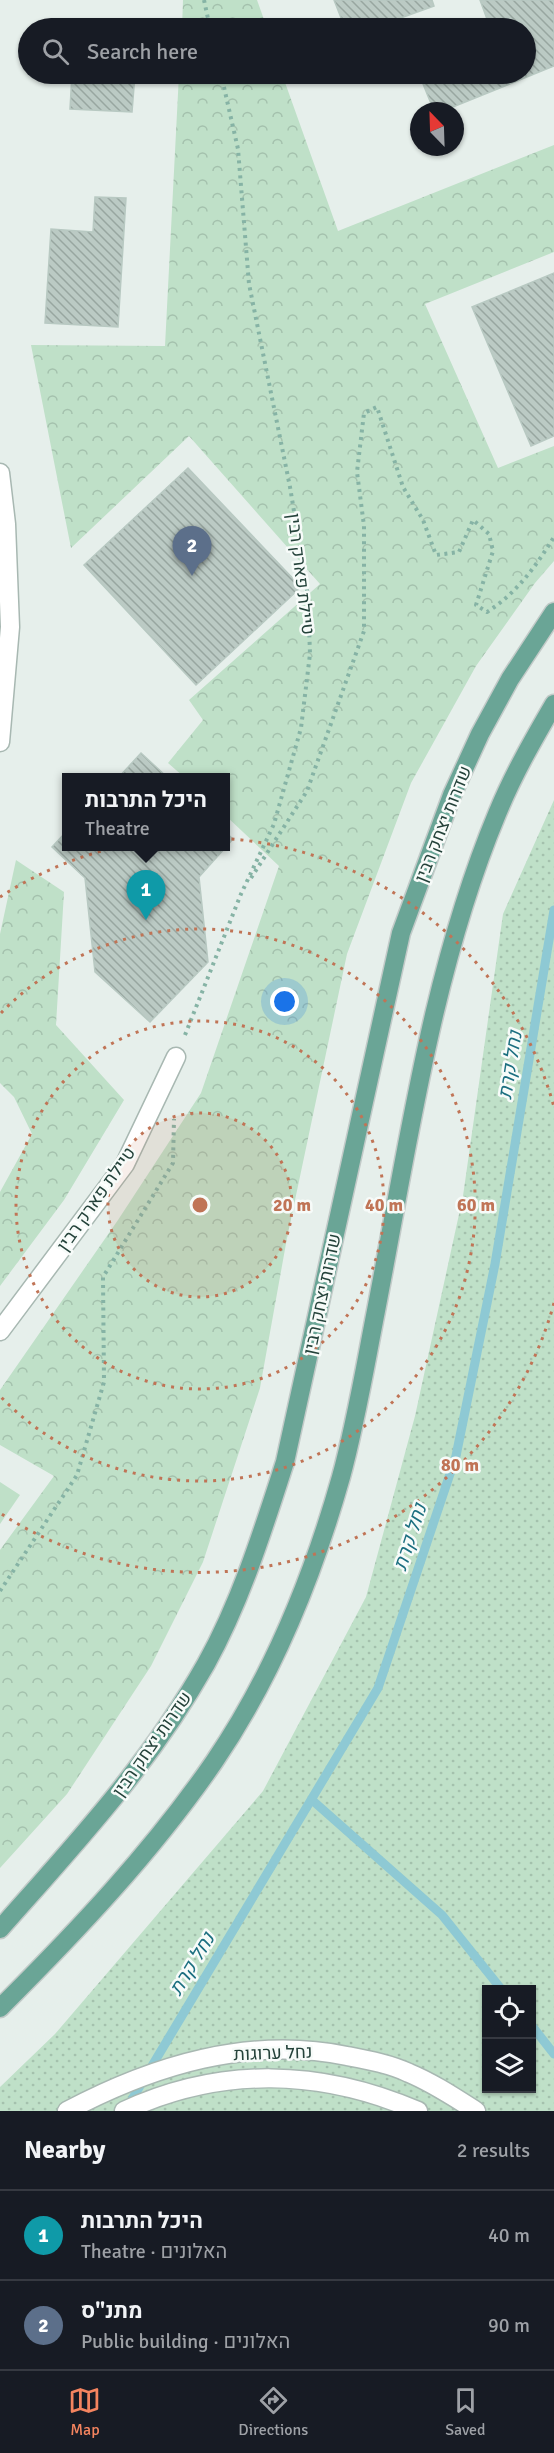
<!DOCTYPE html>
<meta charset="utf-8">
<style>
body{margin:0;font-family:Signika,Heebo,sans-serif;background:#20242c;color:#f1f3f6}
.controls{position:absolute;right:18px;bottom:18px;display:grid;overflow:hidden;border-radius:0px;box-shadow:0 2px 4px #0004}
.controls button{width:54px;height:54px;display:grid;place-items:center;padding:0;border:0;border-bottom:2px solid #363941;background:#171b24;color:#f1f3f6;font:30px sans-serif}
.compass{position:absolute;left:410px;top:102px;width:54px;height:54px;border-radius:50%;background:#171b24;box-shadow:0 2px 4px #0004;rotate:337deg}
.you{position:absolute;left:285px;top:1002px;width:21px;height:21px;margin:-15px;border:4px solid #fff;border-radius:50%;background:#1a73e8;box-shadow:0 0 0 9px #1a73e833}
.badge{display:grid;place-items:center;width:39px;height:39px;border-radius:50%;background:#f4845f;color:#fff;font-size:20px;font-weight:700}
.pin{position:absolute;translate:-50% -50px;filter:drop-shadow(0 2px 3px #0008)}
.pin::after{content:'';position:absolute;top:32px;width:21px;height:18px;background:inherit;clip-path:polygon(0 0,100% 0,50% 100%)}
.popup{position:absolute;left:62px;top:773px;width:168px;height:78px;box-sizing:border-box;display:grid;place-content:center;border-radius:0px;background:#171b24;filter:drop-shadow(0 2px 4px #0005);font-size:20px;white-space:nowrap;color:#9ea1a6}
.popup b{font-size:22px;color:#f1f3f6}
.popup::after{content:'';position:absolute;left:50%;top:100%;margin-left:-12px;border:12px solid transparent;border-top-color:#171b24}
.list{margin:0;padding:0;list-style:none}
h2{display:flex;justify-content:space-between;align-items:center;height:78px;margin:0;padding:0 24px;font-size:26px}
h2 small{font-size:20px;font-weight:400;color:#9ea1a6}
.list li{display:grid;grid-template-columns:39px 1fr auto;gap:18px;align-items:center;box-sizing:border-box;height:90px;padding:0 24px;border-top:2px solid #363941}
.list b{display:block;font-size:22px;white-space:nowrap}
.list p{margin:0;font-size:20px;white-space:nowrap;color:#9ea1a6}
.list em{font-size:20px;font-style:normal;color:#9ea1a6}
.icon{flex:none;width:33px;height:33px;fill:none;stroke:currentColor;stroke-width:2;stroke-linecap:round;stroke-linejoin:round}
.map{position:relative;flex:none;width:554px;height:2111px;overflow:hidden}
.search{position:absolute;background:#171b24;box-shadow:0 2px 4px #0004;left:18px;right:18px;top:18px;height:66px;display:flex;align-items:center;gap:15px;box-sizing:border-box;padding:0 21px;border-radius:33px;color:#9ea1a6;font-size:22px}
.sheet{height:258px;background:#171b24}
nav{display:flex;justify-content:space-around;align-items:center;box-sizing:border-box;height:84px;border-top:2px solid #363941;background:#171b24;font-size:16px;color:#9ea1a6}
nav a{display:grid;justify-items:center;gap:3px}
nav .on{color:#f4845f}
.map>svg:first-child{display:block}
.grass{fill:url(#grass-dots);fill-rule:evenodd}
.forest{fill:url(#forest-crowns)}
.pitch{fill:#bfe0c8}
.lines{fill:none;stroke-linecap:round;stroke-linejoin:round}
.stream{stroke:#8ec9d4;stroke-width:9}
.building{fill:url(#building-back-hatch);stroke:#b8c9c2;stroke-width:1.5}
.minor-casing{stroke:#a8b8b2;stroke-width:21}
.major-casing{stroke:#c2cac8;stroke-width:21}
.path{stroke:#86b3a5;stroke-width:4;stroke-dasharray:3 4.5;stroke-linecap:butt}
.minor{stroke:#fff;stroke-width:18}
.major{stroke:#6aa596;stroke-width:18}
.ring{fill:none;stroke:#c07456;stroke-width:3;stroke-dasharray:3 6}
.labels{text-anchor:middle;dominant-baseline:central;stroke-width:5;stroke-linejoin:round;paint-order:stroke}
.street-label{font-size:18px;fill:#24423a;stroke:#f7fbf9}
.water-label{font-size:20px;font-style:italic;fill:#1c6f80;stroke:#f7fbf9}
.centre{fill:#c07456;stroke:#f7fbf9;stroke-width:3}
.ring-label{font-size:18px;text-anchor:middle;font-weight:bold;fill:#c07456;stroke:#f7fbf9;stroke-width:5;stroke-linejoin:round;paint-order:stroke}
</style>
<div class="map">
<svg width="554" height="2111" viewBox="0 0 554 2111">
<defs>
<pattern id="grass-dots" width="8" height="8" patternUnits="userSpaceOnUse" patternTransform="scale(1.5)"><rect width="8" height="8" fill="#bfe0c8"/><path d="M2 2h.1M6 6h.1" fill="none" stroke="#a4c1ad" stroke-width="1.8" stroke-linecap="round"/></pattern>
<pattern id="forest-crowns" width="20" height="18" patternUnits="userSpaceOnUse" patternTransform="scale(1.5)"><rect width="20" height="18" fill="#bfe0c8"/><path d="M2 6a3 3 0 1 1 6 0M12 15a3 3 0 1 1 6 0" fill="none" stroke="#a4c1ad"/></pattern>
<pattern id="building-back-hatch" width="6" height="6" patternUnits="userSpaceOnUse" patternTransform="scale(1.5)"><rect width="6" height="6" fill="#bbcac4"/><path d="M-1 5l2 2M0 0l6 6M5-1l2 2" fill="none" stroke="#98a6a0"/></pattern>
</defs>
<rect width="100%" height="100%" fill="#e6efeb"/>
<path class="grass" d="M554 800V2111H0V2087L55 2034 263 1791 366 1597 415 1416 463 1196 503 914ZM486 1990H532V2088H486Z"/>
<g class="forest">
<path d="M183 0H257L267 28H182Z"/>
<path d="M179 74H282L338 231 554 145V252L425 304 498 468 554 446V561L535 583 476 666 411 783 347 954 287 1238 260 1388 203 1562 151 1666 67 1794 0 1868V1550L54 1476 0 1445V1390L118 1220 201 1093 279 866 226 816 225 778 184 777 168 763 203 720 189 700 320 584 189 436 71 548 31 345 165 346Z"/>
<path d="M16 860 64 892 56 1025 124 1100 64 1200 0 1286V1192L32 1134 14 1097 0 1083V934Z"/>
</g>
<path class="pitch" d="M0 1482 20 1495 0 1524Z"/>
<g class="lines">
<g class="stream">
<path d="M312 1800 442 1915 502 1990"/>
<path d="M532 2026 554 2054"/>
<path d="M128 2106 378 1688 456 1456 495 1264 554 910"/>
</g>
</g>
<g class="building">
<path d="M334 0H432L434 6 373 28H345Z"/>
<path d="M480 0H554V66L443 111H434L419 74H526V28H463L487 19Z"/>
<path d="M72 74H135L132 112 70 109Z"/>
<path d="M95 197 126 198 118 327 45 323 51 229 93 232Z"/>
<path d="M554 273V436L531 446 472 307Z"/>
<path d="M188 468 301 587 196 685 84 565Z"/>
<path d="M141 753 168 778H118Z"/>
<path d="M66 832V846H225V832L233 839 199 877 208 962 150 1022 95 972 85 878 52 847Z"/>
</g>
<g class="lines">
<defs>
<g id="minor">
<path d="M0 473 6 524 10 627 0 742"/>
<path d="M0 1331 125 1164 176 1057"/>
<path d="M67 2111C154 2065 249 2036 347 2056 368 2060 390 2064 409 2073 433 2083 454 2097 476 2111"/>
<path d="M124 2111C221 2066 321 2069 418 2111"/>
</g>
<g id="major">
<path d="M0 1929C76 1843 149 1765 206 1664 241 1601 263 1530 285 1462L401 933 452 795 480 734 510 679 554 612"/>
<path d="M0 2008C77 1931 152 1852 214 1762 272 1677 313 1576 341 1477 355 1426 364 1373 374 1321 407 1153 431 972 497 814 513 775 533 740 554 704"/>
</g>
</defs>
<use href="#minor" class="minor-casing"/>
<use href="#major" class="major-casing"/>
<g class="path">
<path d="M204 0 210 28"/>
<path d="M251 878 307 791 364 631V526L357 472 364 413 377 407 403 487 423 520 436 555 459 552 473 520 489 534 493 551 476 605 487 612C517 593 536 566 554 537"/>
<path d="M185 1035 241 894 274 824 301 728 310 654 308 596 290 487 249 284 238 149 221 74"/>
<path d="M0 1591 77 1475 104 1382 103 1277 173 1163 174 1119"/>
</g>
<use href="#minor" class="minor"/>
<use href="#major" class="major"/>
</g>
<circle cx="200" cy="1205" r="92" fill="#c07456" fill-opacity=".12"/>
<g class="ring">
<circle cx="200" cy="1205" r="92"/>
<circle cx="200" cy="1205" r="184"/>
<path d="M1 1013A276 276 0 1 1 1 1397"/>
<path d="M554 1303A367 367 0 0 1 0 1513M0 897A367 367 0 0 1 554 1107"/>
</g>
<g class="labels">
<g class="street-label">
<text transform="translate(301 574) rotate(83)">טיילת פארק רבין</text>
<text transform="translate(443 824) rotate(-68)">שדרות יצחק רבין</text>
<text transform="translate(96 1199) rotate(-55)">טיילת פארק רבין</text>
<text transform="translate(322 1294) rotate(-78)">שדרות יצחק רבין</text>
<text transform="translate(152 1744) rotate(-55)">שדרות יצחק רבין</text>
<text transform="translate(273 2053) rotate(-2)">נחל ערוגות</text>
</g>
<g class="water-label">
<text transform="translate(510 1065) rotate(-81)">נחל קרת</text>
<text transform="translate(410 1537) rotate(-72)">נחל קרת</text>
<text transform="translate(192 1964) rotate(-59)">נחל קרת</text>
</g>
</g>
<circle cx="200" cy="1205" r="9" class="centre"/>
<g class="ring-label">
<text x="292" y="1211">20 m</text>
<text x="384" y="1211">40 m</text>
<text x="476" y="1211">60 m</text>
<text x="460" y="1471">80 m</text>
</g>
</svg>
<div class="controls">
<button><svg class="icon" aria-label="locate" viewBox="0 0 24 24"><circle cx="12" cy="12" r="6"/><path d="M12 2v4M12 18v4M2 12h4M18 12h4"/></svg></button>
<button><svg class="icon" aria-label="layers" viewBox="0 0 24 24"><path d="M12 4l9 5-9 5-9-5zM3 14l9 5 9-5"/></svg></button>
</div>
<svg class="compass" viewBox="-18 -18 36 36"><path d="M0-13l5 13h-10z" fill="#e53935"/><path d="M0 13l5-13h-10z" fill="#9ea1a6"/></svg>
<div class="you"></div>
<div class="pin badge" style="left:146px;top:920px;background:#0f9aa8">1</div>
<div class="popup"><b>היכל התרבות</b>Theatre</div>
<div class="pin badge" style="left:192px;top:576px;background:#5c6f8a">2</div>
<div class="search"><svg class="icon" aria-label="search" viewBox="0 0 24 24"><circle cx="10" cy="10" r="6"/><path d="M15 15l6 6"/></svg>Search here</div>
</div>
<section class="sheet">
<h2>Nearby<small>2 results</small></h2>
<ul class="list">
<li><span class="badge" style="background:#0f9aa8">1</span><div><b>היכל התרבות</b><p>Theatre · האלונים</p></div><em>40 m</em></li>
<li><span class="badge" style="background:#5c6f8a">2</span><div><b>מתנ&quot;ס</b><p>Public building · האלונים</p></div><em>90 m</em></li>
</ul>
</section>
<nav>
<a class="on"><svg class="icon" aria-label="map" viewBox="0 0 24 24"><path d="M3 6l6-2 6 2 6-2v14l-6 2-6-2-6 2zM9 4v14M15 6v14"/></svg>Map</a>
<a><svg class="icon" aria-label="directions" viewBox="0 0 24 24"><path d="M12 3l9 9-9 9-9-9zM9 14v-3h6M13 9l2 2-2 2"/></svg>Directions</a>
<a><svg class="icon" aria-label="saved" viewBox="0 0 24 24"><path d="M7 4h10v16l-5-4-5 4z"/></svg>Saved</a>
</nav>
